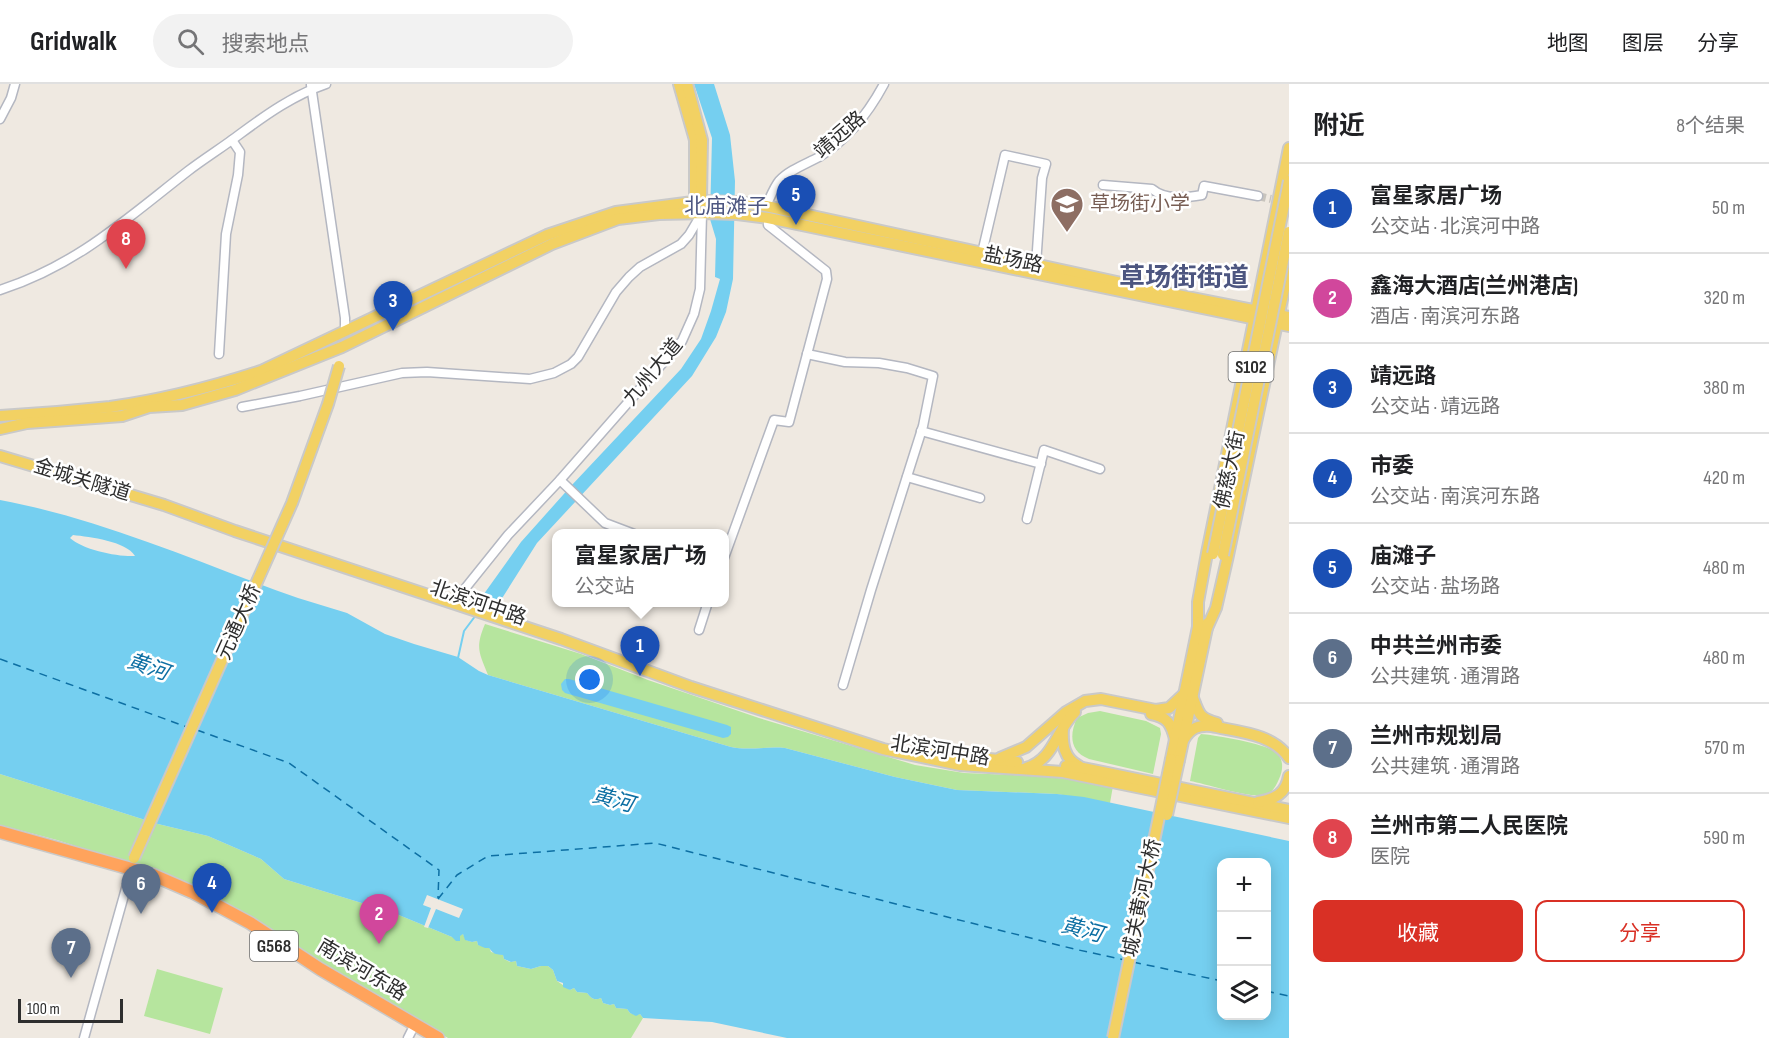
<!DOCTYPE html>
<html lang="zh">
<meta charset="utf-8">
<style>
body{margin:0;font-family:"Sofia Sans Condensed","Noto Sans SC",sans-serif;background:#f2f2f2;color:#202124}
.controls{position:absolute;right:18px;bottom:18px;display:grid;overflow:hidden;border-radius:12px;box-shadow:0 3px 15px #0003}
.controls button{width:54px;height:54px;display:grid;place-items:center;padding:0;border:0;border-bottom:2px solid #e0e0e0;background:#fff;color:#202124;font:30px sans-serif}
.scale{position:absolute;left:18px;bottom:15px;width:105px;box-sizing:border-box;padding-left:6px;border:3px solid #2e2e2e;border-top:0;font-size:16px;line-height:21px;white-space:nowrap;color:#2e2e2e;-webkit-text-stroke:4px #fff;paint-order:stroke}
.you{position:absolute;left:590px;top:596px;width:21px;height:21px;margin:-15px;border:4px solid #fff;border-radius:50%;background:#1a73e8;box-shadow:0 0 0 9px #1a73e833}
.badge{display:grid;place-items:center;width:39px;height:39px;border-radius:50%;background:#d93025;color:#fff;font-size:20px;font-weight:700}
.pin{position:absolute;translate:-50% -50px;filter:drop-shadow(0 2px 3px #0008)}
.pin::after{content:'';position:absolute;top:32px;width:21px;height:18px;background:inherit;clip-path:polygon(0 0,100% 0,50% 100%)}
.popup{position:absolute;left:552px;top:445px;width:177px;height:78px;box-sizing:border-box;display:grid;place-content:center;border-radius:12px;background:#fff;filter:drop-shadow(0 2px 4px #0005);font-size:20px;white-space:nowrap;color:#757577}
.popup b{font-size:22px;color:#202124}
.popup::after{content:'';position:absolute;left:50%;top:100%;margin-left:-12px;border:12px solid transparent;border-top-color:#fff}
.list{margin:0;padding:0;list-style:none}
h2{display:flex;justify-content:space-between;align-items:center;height:78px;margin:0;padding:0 24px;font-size:26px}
h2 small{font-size:20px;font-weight:400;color:#757577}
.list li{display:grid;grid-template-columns:39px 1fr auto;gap:18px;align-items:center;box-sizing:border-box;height:90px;padding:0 24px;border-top:2px solid #e0e0e0}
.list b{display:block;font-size:22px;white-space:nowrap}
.list p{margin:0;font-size:20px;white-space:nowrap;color:#757577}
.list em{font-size:20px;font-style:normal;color:#757577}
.actions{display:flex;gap:12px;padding:18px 24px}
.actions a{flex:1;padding:14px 0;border:2px solid #d93025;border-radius:12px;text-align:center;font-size:21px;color:#d93025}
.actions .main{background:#d93025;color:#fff}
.icon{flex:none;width:33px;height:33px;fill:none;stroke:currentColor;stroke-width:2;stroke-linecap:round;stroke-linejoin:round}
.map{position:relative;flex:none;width:1289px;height:954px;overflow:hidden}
header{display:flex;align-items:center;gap:36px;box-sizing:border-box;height:84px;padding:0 30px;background:#fff;border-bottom:2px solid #e0e0e0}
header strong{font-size:28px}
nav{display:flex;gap:33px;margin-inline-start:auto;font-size:21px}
.search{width:420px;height:54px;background:#f2f2f2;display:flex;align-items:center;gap:15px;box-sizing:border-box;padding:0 21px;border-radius:33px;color:#757577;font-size:22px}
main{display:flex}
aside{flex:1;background:#fff}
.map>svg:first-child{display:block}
.green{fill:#b6e59e}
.water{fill:#75cff0;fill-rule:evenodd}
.pier{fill:#efe9e1}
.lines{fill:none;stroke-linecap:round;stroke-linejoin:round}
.stream{stroke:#75cff0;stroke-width:2}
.ferry{stroke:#0d6fa3;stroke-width:1.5;stroke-dasharray:8 6;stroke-linecap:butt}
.minor-tunnel{stroke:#c8c4bd;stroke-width:8;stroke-dasharray:8 4;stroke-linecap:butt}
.minor-casing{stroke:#b4b7c1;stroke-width:11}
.major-casing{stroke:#c9c9c9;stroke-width:14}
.highway-casing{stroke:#c9c9c9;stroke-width:15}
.minor{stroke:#fff;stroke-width:8}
.major{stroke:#f2d163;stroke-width:10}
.highway{stroke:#ffa35c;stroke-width:12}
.major-bridge-casing{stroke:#c9c9c9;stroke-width:14;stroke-linecap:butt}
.major-bridge{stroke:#f2d163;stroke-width:10}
.labels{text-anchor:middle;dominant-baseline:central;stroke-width:5;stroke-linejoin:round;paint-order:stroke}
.shield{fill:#fff;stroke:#6d6d6d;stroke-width:1.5}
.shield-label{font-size:18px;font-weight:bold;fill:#2e2e2e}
.street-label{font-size:20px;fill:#2e2e2e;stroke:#fff}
.education-label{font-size:20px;fill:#785e54;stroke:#fff;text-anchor:start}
.neighbourhood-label{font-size:21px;fill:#4d5680;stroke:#fff}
.water-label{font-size:21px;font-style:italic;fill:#0d6fa3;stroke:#fff}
.district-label{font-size:26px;font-weight:bold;fill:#4d5680;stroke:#fff}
</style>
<header>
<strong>Gridwalk</strong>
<div class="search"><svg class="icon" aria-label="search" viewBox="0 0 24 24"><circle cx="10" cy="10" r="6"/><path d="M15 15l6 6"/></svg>搜索地点</div>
<nav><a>地图</a><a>图层</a><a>分享</a></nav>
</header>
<main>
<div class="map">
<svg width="1289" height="954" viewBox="0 0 1289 954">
<rect width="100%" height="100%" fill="#efe9e1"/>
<g class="green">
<path d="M485 540 581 570 648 596 759 634 915 681 964 689 1057 693 1113 702 1110 719 1057 710 957 706 895 693 785 664C766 662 749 667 731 663L488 591C479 568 475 564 485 540Z"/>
<path d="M1100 627 1146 637 1160 644 1161 650 1153 690 1089 675C1070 668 1069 651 1077 634L1088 629Z"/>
<path d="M1201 650C1214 651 1269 660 1277 669 1284 676 1283 687 1279 695 1276 702 1272 710 1264 711 1248 714 1207 700 1190 697L1198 654Z"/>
<path d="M0 690 158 740 208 752 261 775 284 795 394 829 452 853 463 850 466 856 472 858 477 857 478 861 489 863 491 868 503 871 504 875 510 878 516 877 517 882 531 885 541 882H548L553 886 557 897 570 906 574 904 577 908 587 909C591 914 594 917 601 914L603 919 610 921 614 920 616 924 627 925 630 929 636 931 640 930 643 934 631 954H448L230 823 125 778 57 756 0 741Z"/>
<path d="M157 885 223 904 210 950 144 932Z"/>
</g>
<g class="water">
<path d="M694 0H714L730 51 735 97 733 195 726 228 716 253 692 292 537 459 499 519 481 514 521 458 571 402 681 285 701 255 711 227 720 195 715 193 716 155 710 135 712 54Z"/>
<path d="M0 416C103 435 199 479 298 514L347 529 385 550 414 560 458 573 479 587 488 591 731 663C749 667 766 662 785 664L895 693 957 706 1057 710 1084 713 1289 757V954H787L712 938 643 934 640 930 636 932 630 929 627 925 616 924 614 920 610 921 603 919 601 914C594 917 591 914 587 909L577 908 574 904 570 906 563 903V899L557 897 553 886 548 882H541L531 885 517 882 516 877 511 878 504 875 503 871C494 870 494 870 489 864H485L478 861 477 857 472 858 465 856 463 850 460 852V857H456L452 853 394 829 284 795 261 775 208 752 158 740 0 690ZM73 451C90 453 126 457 135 472 118 473 83 466 70 454ZM1222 778H1266V932H1222Z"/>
<path d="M569 595 727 641 731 643V650L728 653 723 654 565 609 562 606 561 600 565 595Z"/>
</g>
<path class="pier" d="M427 811 463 825 459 834 436 825 428 844 424 843 431 824 423 821Z"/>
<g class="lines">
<g class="stream">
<path d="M481 524 488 514"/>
<path d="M458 574 464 547 476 531"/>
</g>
<g class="ferry">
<path d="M0 575 187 643"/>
<path d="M197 646 289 679 439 786 438 814"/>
<path d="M438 815 457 791 488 772 655 759 1074 865 1125 876"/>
<path d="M1133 878 1222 897"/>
<path d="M1266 907 1289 912"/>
</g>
<path class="minor-tunnel" d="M1258 112 1271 115"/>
<defs>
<g id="minor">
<path d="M311 1 345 234V247"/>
<path d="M0 35 11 14 15 0"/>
<path d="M1103 101 1152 105C1165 116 1185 114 1202 111L1204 102 1258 112"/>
<path d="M766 122C770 114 774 103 779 97 789 86 806 80 819 73 847 56 869 28 884 0"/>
<path d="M982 169 1005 71 1046 80 1042 94 1036 181"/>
<path d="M0 206C77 181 125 136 188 87 205 74 223 63 240 50 267 30 294 11 326 0"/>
<path d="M219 270 226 150 238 91 240 68 232 56"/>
<path d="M807 270 845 278 879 279 907 284 933 292 923 342 871 506 843 601"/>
<path d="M242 323 300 312 402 289 427 288 530 295 554 289 571 280 578 273 616 208 629 193 640 183 681 160 689 151 702 129"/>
<path d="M921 347 1041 380"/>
<path d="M907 393 980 414"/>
<path d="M560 396 605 439 634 450"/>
<path d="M1027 435 1044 366 1100 385"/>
<path d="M724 474 774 336 789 338 827 195 826 187 768 141V134"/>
<path d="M456 519 459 512 508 451 560 396 682 257 694 230 700 205 702 130"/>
<path d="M699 546 708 518"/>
<path d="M84 954 130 790"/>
<path d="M408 954 415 940"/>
</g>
<g id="major">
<path d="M679 0 695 56V123"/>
<path d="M687 0 702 56 701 115"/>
<path d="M0 332C36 330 73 327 110 323 161 316 212 303 261 287L547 151 616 128 701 117 737 118 766 122 1172 210 1289 233"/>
<path d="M0 345 27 339 122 332 149 323 182 321 235 306 342 263 552 160 618 135 659 130 707 129 737 130 768 134 1289 242"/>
<path d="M0 372 164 421 235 447 561 555 691 603 883 665 960 681 1063 688 1289 734"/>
<path d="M1198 544V518L1207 469 1289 64"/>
<path d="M1207 544 1216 524 1227 476 1289 182"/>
<path d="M1193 614C1199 630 1199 634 1217 639"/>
<path d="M1151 630C1167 633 1171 639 1175 655"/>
<path d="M1063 644C1062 660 1064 675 1079 682"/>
<path d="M1184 655C1191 644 1198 641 1211 642 1238 648 1272 649 1289 674"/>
<path d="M934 669 1017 678"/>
<path d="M1000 674 1026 663 1066 628 1085 617 1101 615 1156 626 1169 624 1184 610"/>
<path d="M1171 675 1199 538"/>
<path d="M1179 676 1208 539"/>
<path d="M1066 682 1083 684 1289 726"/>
<path d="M1026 684C1054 676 1056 646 1075 628"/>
<path d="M1258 718C1275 715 1286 710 1289 692"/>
</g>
<path id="highway" d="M0 748 153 791 192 808 250 839 320 885 438 954"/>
</defs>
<use href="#minor" class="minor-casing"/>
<use href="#major" class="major-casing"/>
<use href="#highway" class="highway-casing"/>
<use href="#minor" class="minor"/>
<use href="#major" class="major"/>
<use href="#highway" class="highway"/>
<defs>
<g id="major-bridge">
<path d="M1213 470 1289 97"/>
<path d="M1223 471 1289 148"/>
<path d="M1167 731 1179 676"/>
<path d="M134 774 292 419 328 320 339 282"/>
<path d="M1113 954 1171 675"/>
</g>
</defs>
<use href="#major-bridge" class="major-bridge-casing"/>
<use href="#major-bridge" class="major-bridge"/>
</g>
<defs>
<symbol id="school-pin" viewBox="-11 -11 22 30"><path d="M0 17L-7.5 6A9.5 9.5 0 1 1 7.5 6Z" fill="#8d6e63" stroke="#fff"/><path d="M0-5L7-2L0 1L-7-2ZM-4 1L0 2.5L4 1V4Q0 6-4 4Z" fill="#fff"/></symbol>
</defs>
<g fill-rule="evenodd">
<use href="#school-pin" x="1048" y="101" width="38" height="52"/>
</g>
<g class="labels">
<g class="shield">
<rect x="1228.5" y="268" width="45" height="30" rx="4.5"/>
<rect x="250" y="847" width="48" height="30" rx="4.5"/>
</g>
<g class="shield-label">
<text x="1251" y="283">S102</text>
<text x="274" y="862">G568</text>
</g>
<g class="street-label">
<text transform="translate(840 51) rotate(-41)">靖远路</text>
<text transform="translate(1013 176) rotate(12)">盐场路</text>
<text transform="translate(653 288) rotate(-50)">九州大道</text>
<text transform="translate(1230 386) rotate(-78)">佛慈大街</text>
<text transform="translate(82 396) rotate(17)">金城关隧道</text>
<text transform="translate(478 519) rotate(19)">北滨河中路</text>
<text transform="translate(239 538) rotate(-66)">元通大桥</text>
<text transform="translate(940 667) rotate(9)">北滨河中路</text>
<text transform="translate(1142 814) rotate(-78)">城关黄河大桥</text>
<text transform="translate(362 886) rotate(31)">南滨河东路</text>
</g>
<g class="education-label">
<text x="1090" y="120">草场街小学</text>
</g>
<g class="neighbourhood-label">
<text x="726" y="122">北庙滩子</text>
</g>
<g class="water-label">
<text transform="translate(148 583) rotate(19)">黄河</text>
<text transform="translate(613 716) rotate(15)">黄河</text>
<text transform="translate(1082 846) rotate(15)">黄河</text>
</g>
<g class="district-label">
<text x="1184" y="194">草场街街道</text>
</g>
</g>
</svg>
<div class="controls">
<button>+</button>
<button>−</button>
<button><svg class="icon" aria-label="layers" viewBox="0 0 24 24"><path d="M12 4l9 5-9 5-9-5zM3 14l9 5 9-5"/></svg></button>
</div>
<div class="scale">100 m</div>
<div class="you"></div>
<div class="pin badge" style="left:640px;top:592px;background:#1a4fb4">1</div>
<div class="popup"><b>富星家居广场</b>公交站</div>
<div class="pin badge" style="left:379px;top:860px;background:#d1479c">2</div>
<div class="pin badge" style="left:393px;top:247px;background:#1a4fb4">3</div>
<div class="pin badge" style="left:212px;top:829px;background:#1a4fb4">4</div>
<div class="pin badge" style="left:796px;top:141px;background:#1a4fb4">5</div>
<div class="pin badge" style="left:141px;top:830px;background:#5c6f8a">6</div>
<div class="pin badge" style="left:71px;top:894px;background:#5c6f8a">7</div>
<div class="pin badge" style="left:126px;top:185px;background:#e0444e">8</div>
</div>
<aside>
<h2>附近<small>8个结果</small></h2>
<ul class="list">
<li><span class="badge" style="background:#1a4fb4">1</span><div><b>富星家居广场</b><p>公交站 · 北滨河中路</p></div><em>50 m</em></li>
<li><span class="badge" style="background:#d1479c">2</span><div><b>鑫海大酒店(兰州港店)</b><p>酒店 · 南滨河东路</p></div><em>320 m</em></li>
<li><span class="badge" style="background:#1a4fb4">3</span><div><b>靖远路</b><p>公交站 · 靖远路</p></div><em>380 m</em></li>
<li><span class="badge" style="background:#1a4fb4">4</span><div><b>市委</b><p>公交站 · 南滨河东路</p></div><em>420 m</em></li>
<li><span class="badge" style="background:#1a4fb4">5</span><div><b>庙滩子</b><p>公交站 · 盐场路</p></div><em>480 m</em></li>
<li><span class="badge" style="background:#5c6f8a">6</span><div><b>中共兰州市委</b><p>公共建筑 · 通渭路</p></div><em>480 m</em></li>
<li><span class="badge" style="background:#5c6f8a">7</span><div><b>兰州市规划局</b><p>公共建筑 · 通渭路</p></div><em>570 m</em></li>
<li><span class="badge" style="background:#e0444e">8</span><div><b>兰州市第二人民医院</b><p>医院</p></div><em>590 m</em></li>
</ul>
<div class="actions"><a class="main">收藏</a><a>分享</a></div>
</aside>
</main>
